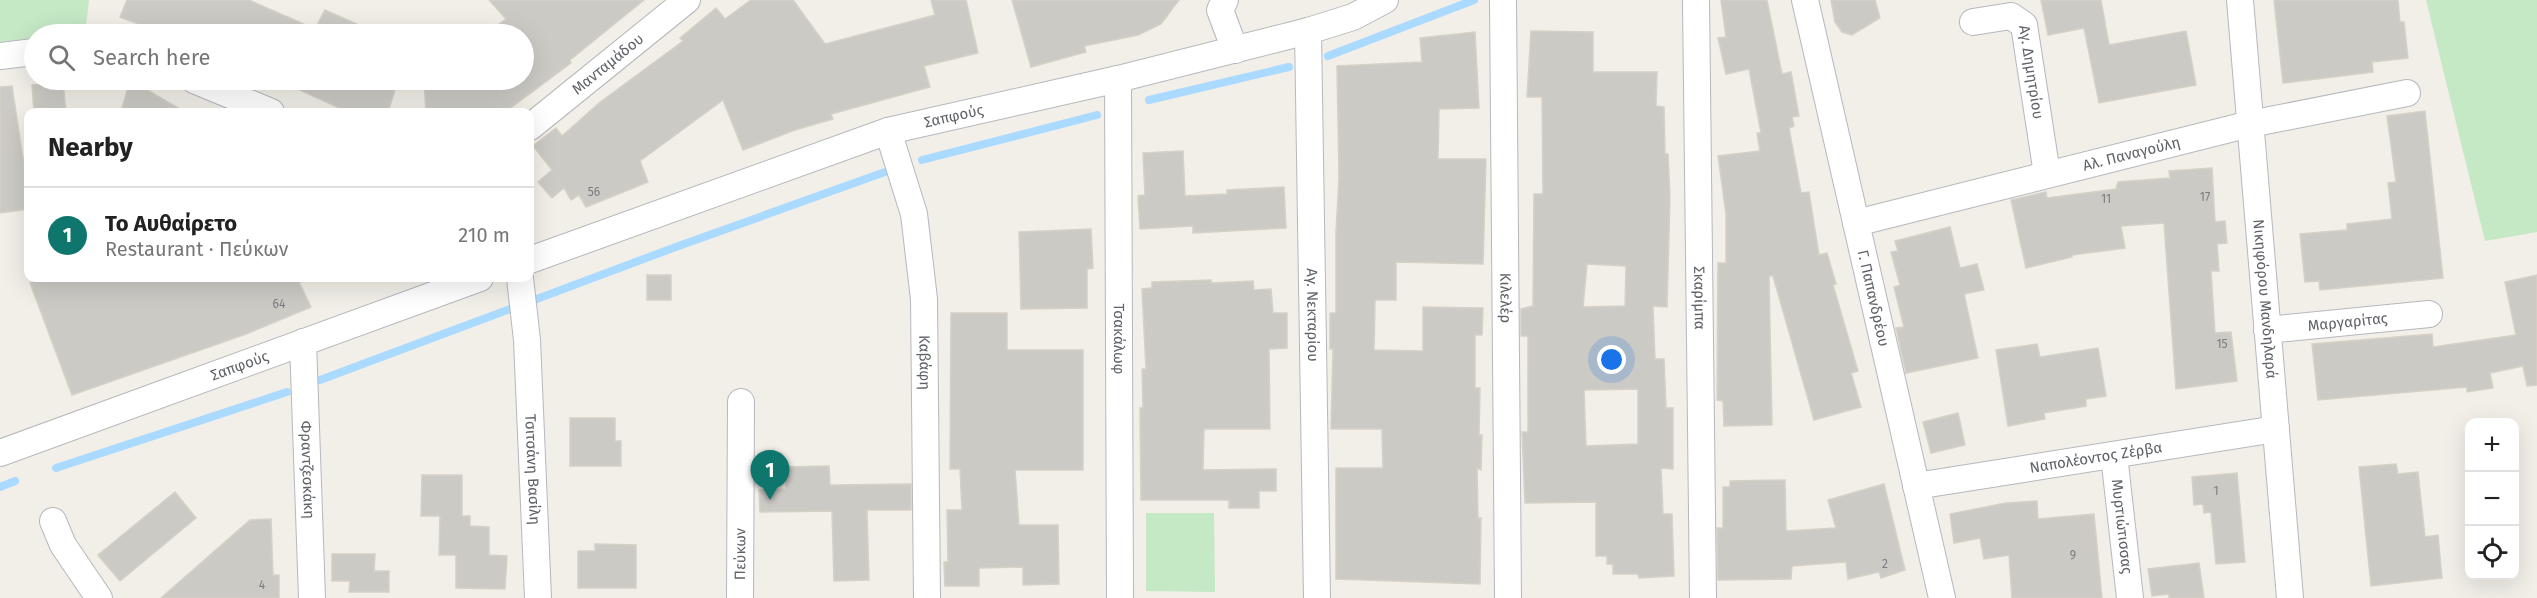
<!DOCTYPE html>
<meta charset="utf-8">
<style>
body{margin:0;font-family:"Fira Sans",sans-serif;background:#f6f6f6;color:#222}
.controls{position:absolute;right:18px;bottom:18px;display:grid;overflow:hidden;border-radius:12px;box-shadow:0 6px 24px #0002}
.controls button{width:54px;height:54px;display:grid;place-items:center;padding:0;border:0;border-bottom:2px solid #e0e0e0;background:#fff;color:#222;font:30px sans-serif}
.you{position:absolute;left:1612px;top:360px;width:21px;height:21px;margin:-15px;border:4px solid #fff;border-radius:50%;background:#1a73e8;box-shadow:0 0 0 9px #1a73e833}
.badge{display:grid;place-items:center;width:39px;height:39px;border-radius:50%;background:#0f766e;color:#fff;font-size:20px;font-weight:700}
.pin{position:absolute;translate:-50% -50px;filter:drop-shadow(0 2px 3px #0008)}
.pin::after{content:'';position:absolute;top:32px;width:21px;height:18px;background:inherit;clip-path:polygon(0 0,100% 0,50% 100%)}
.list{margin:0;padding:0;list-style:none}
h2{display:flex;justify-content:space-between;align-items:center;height:78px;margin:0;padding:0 24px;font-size:26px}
h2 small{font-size:20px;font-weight:400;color:#767676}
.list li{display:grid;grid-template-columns:39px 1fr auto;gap:18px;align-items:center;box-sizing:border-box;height:96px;padding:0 24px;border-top:2px solid #e0e0e0}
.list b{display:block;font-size:22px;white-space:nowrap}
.list p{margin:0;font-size:20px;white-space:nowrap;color:#767676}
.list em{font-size:20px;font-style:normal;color:#767676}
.icon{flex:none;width:33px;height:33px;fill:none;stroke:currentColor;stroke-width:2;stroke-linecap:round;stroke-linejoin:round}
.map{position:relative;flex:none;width:2537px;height:598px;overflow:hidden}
.search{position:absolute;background:#fff;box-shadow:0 6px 24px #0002;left:24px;top:24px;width:510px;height:66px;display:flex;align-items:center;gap:15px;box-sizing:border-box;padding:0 21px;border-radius:33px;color:#767676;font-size:22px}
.panel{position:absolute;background:#fff;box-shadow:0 6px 24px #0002;left:24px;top:108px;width:510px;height:174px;border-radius:12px}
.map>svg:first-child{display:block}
.green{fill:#c5e8c5}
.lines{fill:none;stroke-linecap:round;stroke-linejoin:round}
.stream{stroke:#aadaff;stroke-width:8}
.building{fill:#cccac5;stroke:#d6d1c6;stroke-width:1.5;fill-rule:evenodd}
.minor-casing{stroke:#b5b8bc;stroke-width:28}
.minor{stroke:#fff;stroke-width:26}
.labels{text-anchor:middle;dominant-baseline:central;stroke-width:4.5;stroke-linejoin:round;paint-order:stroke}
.number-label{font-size:12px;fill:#7a7d7f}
.street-label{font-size:15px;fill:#5f6368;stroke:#fff}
</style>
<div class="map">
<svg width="2537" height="598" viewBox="0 0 2537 598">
<rect width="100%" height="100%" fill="#f1efe8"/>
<g class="green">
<path d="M0 0H89L86 26 70 34H34V38L0 42Z"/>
<path d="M2426 0H2537V232L2485 241Z"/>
<path d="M1146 513H1214L1215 592 1146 591Z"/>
</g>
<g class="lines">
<g class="stream">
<path d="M1328 56 1474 0"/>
<path d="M1149 100 1289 67"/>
<path d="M922 160 1097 115"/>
<path d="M320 380 673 248 885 172"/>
<path d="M56 468 287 392"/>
<path d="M0 487 15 481"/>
</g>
</g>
<g class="building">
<path d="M127 0H249L315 29 325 10 379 34H165L120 17Z"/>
<path d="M489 0H644L570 60 571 63 505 112H426L424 80H487L492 90 509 80H524V34H485L506 19Z"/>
<path d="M751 0H793L825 44 935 15 931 0H966L978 53 924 66 930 87 831 114 833 119 795 130 743 150 723 100 640 161 648 182 586 207 579 195 571 200 564 188 552 198 538 182 552 170 533 146 556 128 562 136 599 103 683 41 680 38 716 8 725 19Z"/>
<path d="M1012 0H1179L1161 24 1138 35 1084 46 1086 52 1031 67Z"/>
<path d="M1721 0H1767L1782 74 1791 72 1799 116 1792 117 1794 126 1789 128 1801 193 1809 192 1819 255 1827 253 1836 284 1833 285 1858 371 1851 373 1861 407 1814 420 1773 276H1769L1772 425 1724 426 1723 401 1717 400 1718 263H1726V214L1718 156 1760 151 1757 133H1761L1749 69 1726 74 1718 38 1726 37Z"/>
<path d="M1831 0H1875L1880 18 1852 35 1842 32 1835 22Z"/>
<path d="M2041 0H2101L2109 45 2186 31 2196 85 2099 103 2084 28 2048 35Z"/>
<path d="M2274 0H2398L2400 22H2404L2408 58 2372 62 2373 72 2283 83Z"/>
<path d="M1531 31 1593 32V72H1657L1656 106 1664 107 1665 154H1668L1670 197 1667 307 1653 306 1655 359H1664L1666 408H1673V469L1661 468 1663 514H1672L1674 576 1639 578 1638 574H1613V564H1607V556H1596V502L1525 503 1522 432H1528V336H1521V309L1533 306 1534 194H1543L1542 97H1527ZM1587 264 1626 266 1625 306 1583 307ZM1638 389V444L1586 446 1584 390Z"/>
<path d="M1475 32 1479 108 1439 109 1438 159H1486L1483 264 1396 262V300H1375L1374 350 1423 351V307L1483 308 1482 335H1475V388H1480L1479 435H1482L1481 470 1477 468 1478 518H1481L1480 584 1336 579V468H1383L1382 429H1331L1333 349H1330V313H1336V232L1339 178 1337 66 1422 62 1420 38Z"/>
<path d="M130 80 185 112H121Z"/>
<path d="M278 80H398L388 112H348Z"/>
<path d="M63 82 66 112H34L32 85Z"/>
<path d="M12 86 28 191V209L0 213V87Z"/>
<path d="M2425 111 2443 278 2320 290 2319 281 2305 282 2300 234 2347 230V224L2392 219 2388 183 2396 182 2387 116Z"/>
<path d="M1183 151 1185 196 1227 194V190L1284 187 1286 228 1193 233V226L1140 229 1138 196 1145 195 1143 153Z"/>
<path d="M2212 168 2215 222 2225 221 2227 243 2217 244 2219 271H2211L2215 333 2231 332 2237 381 2176 389 2164 223 2121 226 2125 248 2072 255V257L2026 268 2011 200 2046 192 2047 198 2116 189 2118 182 2170 178 2169 171Z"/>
<path d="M1950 227 1960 268 1977 264 1984 290 1964 294 1978 358 1906 373 1896 328 1904 327 1894 287 1900 285 1891 252 1898 251 1895 241Z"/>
<path d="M1091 229 1093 268 1087 269V308L1021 309 1019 232Z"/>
<rect x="647" y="275" width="24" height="25"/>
<path d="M2537 275V385L2527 386 2523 366 2490 373 2493 388 2467 392V387L2318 400 2312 344 2432 334 2433 347 2516 335 2505 282Z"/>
<path d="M44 278H297L311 307 246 334 72 395 30 283Z"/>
<path d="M1211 280V283L1253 281 1254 290 1271 289 1273 313H1287V348L1269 349 1270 429H1204L1203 470 1276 469V491H1259V508H1229V500H1141L1140 408H1143L1142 369H1146L1142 289 1152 288V282Z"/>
<path d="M951 313H1007V350H1083V470H1015L1019 525H1058L1059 584 1023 585V567L979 568V586H945L944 562H948L947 510H962L960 469H950Z"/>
<path d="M2037 344 2040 357 2098 348 2106 396 2086 399V406L2044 413 2045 419 2008 426 1996 350Z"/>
<path d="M1958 413 1965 445 1931 453 1923 422Z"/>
<path d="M570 418H615V441H621V466H570Z"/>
<path d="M2396 464 2398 474 2418 472 2425 537 2438 535 2442 578 2371 586 2359 467Z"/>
<path d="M829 466 830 485 911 484V510H867L869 580 834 581 832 511 760 512 759 490 786 489 785 467Z"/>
<path d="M2237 473 2245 562 2216 564 2211 512 2204 513 2203 504 2194 505 2192 477Z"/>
<path d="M422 475H462V516H470V526L489 527V555L507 556 505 589 456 588V555H439L440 516H421Z"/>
<path d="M1785 480 1786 531 1836 528 1828 500 1884 484 1905 570 1881 578 1879 572 1848 579 1846 562 1792 566 1791 579 1718 580 1717 528H1723V487H1730V481Z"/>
<path d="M175 492 196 518 120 581 98 555Z"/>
<path d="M2037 501 2038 519 2094 514 2102 598H2012L2009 555 1984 559 1980 538 1954 543 1950 514 2006 503Z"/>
<path d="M271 519 273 575H279V598H161L250 520Z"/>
<path d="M595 544 636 545V588H578V551H595Z"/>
<path d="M332 554H375L374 571H389V592H349L350 581H332Z"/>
<path d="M2199 563 2204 598H2169V594L2152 596 2148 569Z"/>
</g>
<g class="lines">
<defs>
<g id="minor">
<path d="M1225 0 1220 10 1235 50"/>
<path id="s1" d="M1503 0 1508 598"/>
<path id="s2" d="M1696 0 1703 598"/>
<path id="s3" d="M1805 0 1942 598"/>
<path id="s4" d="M2240 0 2290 598"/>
<path id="s5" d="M1973 22 2011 16 2024 25 2047 174"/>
<path id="s6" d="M1308 31 1317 598"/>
<path d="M0 56 34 52"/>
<path id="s7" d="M1118 79 1120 598"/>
<path d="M194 80 271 112"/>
<path id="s8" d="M530 127 687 0"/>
<path id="s9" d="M888 131 914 214 924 299 927 598"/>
<path id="s10" d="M1856 223 2250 124 2407 93"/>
<path id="s11" d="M530 260 888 131 1118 79 1308 31 1353 17 1385 0"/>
<path id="s12" d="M520 278 527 340 538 598"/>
<path id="s13" d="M2267 330 2429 314"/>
<path id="s14" d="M303 342 312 598"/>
<path id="s15" d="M0 453 480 278"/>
<path id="s16" d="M2114 455 2130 598"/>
<path id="s17" d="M1916 486 2276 429"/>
<path d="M53 521 63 545 99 598"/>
<path id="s18" d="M740 598 741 402"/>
</g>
</defs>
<use href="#minor" class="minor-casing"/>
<use href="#minor" class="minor"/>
</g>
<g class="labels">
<g class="number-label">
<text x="594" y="192">56</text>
<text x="2205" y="197">17</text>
<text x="2106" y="199">11</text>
<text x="279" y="304">64</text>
<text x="2222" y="344">15</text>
<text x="2216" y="491">1</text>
<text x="2073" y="555">9</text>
<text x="1885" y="564">2</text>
<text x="262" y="585">4</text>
</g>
<g class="street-label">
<text stroke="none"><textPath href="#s8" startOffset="100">Μανταμάδου</textPath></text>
<text stroke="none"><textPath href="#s5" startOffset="102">Αγ. Δημητρίου</textPath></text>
<text stroke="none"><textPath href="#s11" startOffset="448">Σαπφούς</textPath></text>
<text stroke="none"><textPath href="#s10" startOffset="284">Αλ. Παναγούλη</textPath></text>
<text stroke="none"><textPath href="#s1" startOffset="298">Κιλελέρ</textPath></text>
<text stroke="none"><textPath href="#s2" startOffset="298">Σκαρίμπα</textPath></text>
<text stroke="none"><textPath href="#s3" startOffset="306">Γ. Παπανδρέου</textPath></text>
<text stroke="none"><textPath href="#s4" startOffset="300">Νικηφόρου Μανδηλαρά</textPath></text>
<text stroke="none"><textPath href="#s6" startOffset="284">Αγ. Νεκταρίου</textPath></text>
<text stroke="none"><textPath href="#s13" startOffset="81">Μαργαρίτας</textPath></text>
<text stroke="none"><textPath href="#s7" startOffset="260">Τσακάλωφ</textPath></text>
<text stroke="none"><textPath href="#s9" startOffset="236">Καβάφη</textPath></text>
<text stroke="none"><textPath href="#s15" startOffset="255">Σαπφούς</textPath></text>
<text stroke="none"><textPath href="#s17" startOffset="182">Ναπολέοντος Ζέρβα</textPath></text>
<text stroke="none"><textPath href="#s12" startOffset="192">Τσιτσάνη Βασίλη</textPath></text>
<text stroke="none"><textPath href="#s14" startOffset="128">Φραντζεσκάκη</textPath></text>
<text stroke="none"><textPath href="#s16" startOffset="72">Μυρτιώτισσας</textPath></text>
<text stroke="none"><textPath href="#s18" startOffset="44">Πεύκων</textPath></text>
</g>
</g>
</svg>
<div class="controls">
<button>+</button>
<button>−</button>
<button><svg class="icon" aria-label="locate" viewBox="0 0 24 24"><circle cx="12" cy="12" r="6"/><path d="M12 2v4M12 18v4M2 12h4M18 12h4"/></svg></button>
</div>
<div class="you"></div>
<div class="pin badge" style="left:770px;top:500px">1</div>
<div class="search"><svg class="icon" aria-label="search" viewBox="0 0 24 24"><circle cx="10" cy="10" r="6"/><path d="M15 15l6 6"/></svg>Search here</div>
<section class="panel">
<h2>Nearby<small></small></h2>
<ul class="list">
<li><span class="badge">1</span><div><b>Το Αυθαίρετο</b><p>Restaurant · Πεύκων</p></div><em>210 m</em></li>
</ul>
</section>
</div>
